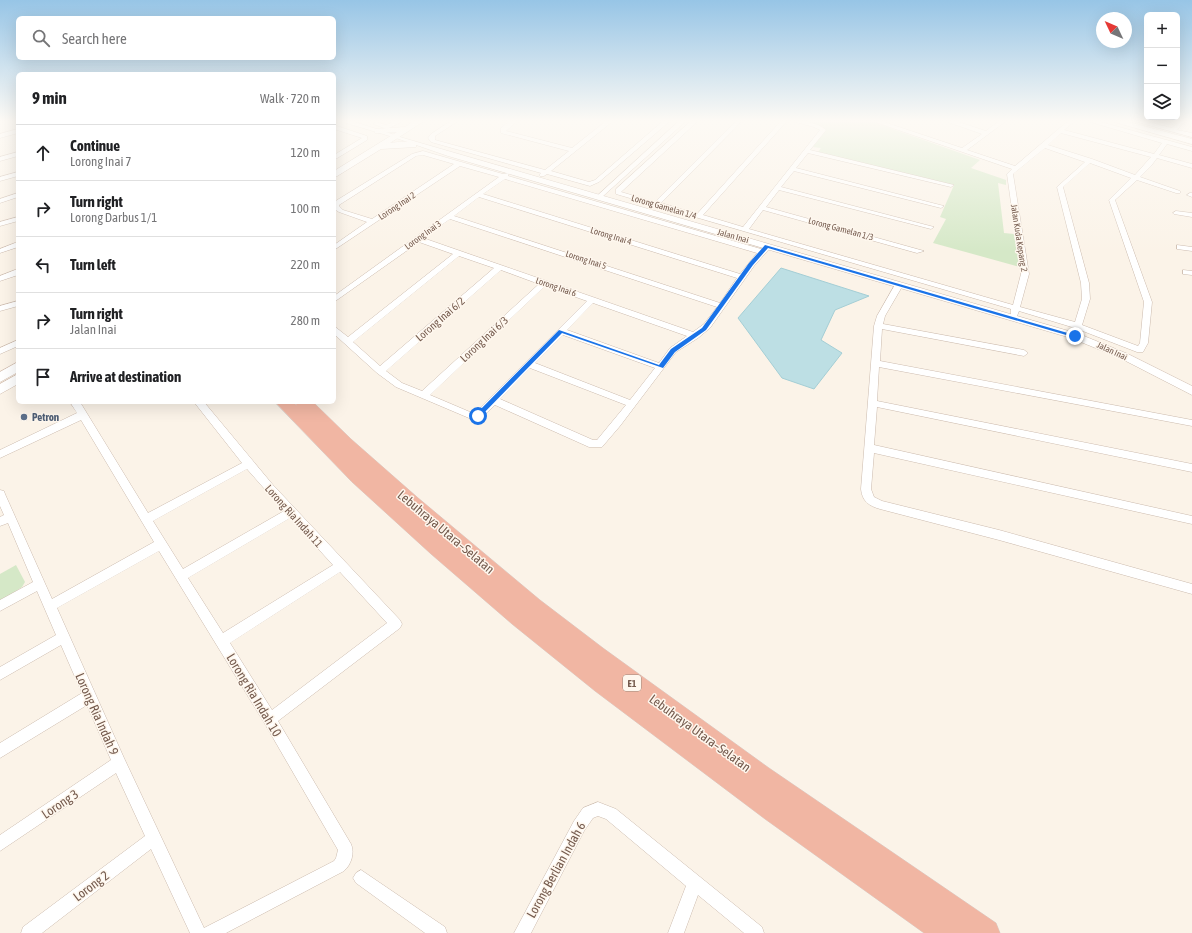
<!DOCTYPE html>
<meta charset="utf-8">
<style>
body{margin:0;font-family:"Asap Condensed",sans-serif;background:#f6f6f6;color:#202124}
.controls{position:absolute;right:12px;top:12px;display:grid;overflow:hidden;border-radius:6px;box-shadow:0 4px 16px #0002}
.controls button{width:36px;height:36px;display:grid;place-items:center;padding:0;border:0;border-bottom:1px solid #e0e0e0;background:#fff;color:#202124;font:20px sans-serif}
.compass{position:absolute;left:1096px;top:12px;width:36px;height:36px;border-radius:50%;background:#fff;box-shadow:0 4px 16px #0002;rotate:314deg}
.stop{position:absolute;width:12px;height:12px;margin:-9px;border:3px solid #1a73e8;border-radius:50%;background:#fff}
.stop.end{background:#1a73e8;border-color:#fff;box-shadow:0 1px 4px #0008}
.list{margin:0;padding:0;list-style:none}
h2{display:flex;justify-content:space-between;align-items:center;height:52px;margin:0;padding:0 16px;font-size:17px}
h2 small{font-size:13px;font-weight:400;color:#757577}
.list li{display:grid;grid-template-columns:26px 1fr auto;gap:12px;align-items:center;box-sizing:border-box;height:56px;padding:0 16px;border-top:1px solid #e0e0e0}
.list b{display:block;font-size:15px;white-space:nowrap}
.list p{margin:0;font-size:13px;white-space:nowrap;color:#757577}
.list em{font-size:13px;font-style:normal;color:#757577}
.icon{flex:none;width:22px;height:22px;fill:none;stroke:currentColor;stroke-width:2;stroke-linecap:round;stroke-linejoin:round}
.map{position:relative;flex:none;width:1192px;height:933px;overflow:hidden}
.search{position:absolute;background:#fff;box-shadow:0 4px 16px #0002;left:16px;top:16px;width:320px;height:44px;display:flex;align-items:center;gap:10px;box-sizing:border-box;padding:0 14px;border-radius:6px;color:#757577;font-size:15px}
.panel{position:absolute;background:#fff;box-shadow:0 4px 16px #0002;left:16px;top:72px;width:320px;height:332px;border-radius:6px}
.map>svg:first-child{display:block}
.green{fill:#d5e8c7}
.water{fill:#bddfe4;stroke:#a4ced5}
.lines{fill:none;stroke-linecap:round;stroke-linejoin:round}
.minor-casing{stroke:#ccbbae;stroke-width:1}
.tertiary-casing{stroke:#ccbbae;stroke-width:1}
.secondary-casing{stroke:#d1bdaf;stroke-width:1}
.motorway-casing{stroke:#d8d1cd;stroke-width:1}
.minor{fill:#fff;fill-rule:evenodd}
.tertiary{fill:#fff;fill-rule:evenodd}
.secondary{fill:#fff;fill-rule:evenodd}
.motorway{fill:#f1b6a3;fill-rule:evenodd}
.route{fill:#1a73e8}
.service-dot{fill:#5c6f8a;stroke:#fef7ee;stroke-width:1.5}
.labels{text-anchor:middle;dominant-baseline:central;stroke-width:3;stroke-linejoin:round;paint-order:stroke}
.far-street-label{font-size:9px;fill:#745a4d;stroke:#fef7ee}
.shield{fill:#fef7ee;stroke:#9d897d;stroke-width:1}
.shield-label{font-size:10px;font-weight:bold;fill:#745a4d}
.street-label{font-size:11px;fill:#745a4d;stroke:#fef7ee}
.service-label{font-size:11px;font-weight:bold;fill:#4e5e75;stroke:#fef7ee;text-anchor:start}
.near-street-label{font-size:13px;fill:#745a4d;stroke:#fef7ee}
</style>
<div class="map">
<svg width="1192" height="933" viewBox="0 0 1192 933">
<rect width="100%" height="100%" fill="#fbf3e8"/>
<g class="green">
<path d="M799 121H870L980 160 971 168 1006 180V185L998 183 1004 233 1014 234 1020 267 933 243 946 219 940 217 954 185 818 152 821 148 813 147 826 130 822 127Z"/>
<path d="M16 565 25 582 22 587 0 602V574Z"/>
</g>
<path class="water" d="M781 268 869 296 835 310 821 340 842 353 814 389 782 378 738 318Z"/>
<g class="lines">
<defs>
<g id="minor">
<path d="M346 121H352L398 136 393 137 346 123Z"/>
<path d="M395 121H403L387 129 373 124 376 122 386 125Z"/>
<path d="M451 121H458L435 136V140L545 170 569 151 501 133V128L510 121H517L506 131 572 148 606 121H613L551 171 589 182 595 180 663 121H670L599 182 590 186 547 174 544 176H540L539 175 541 173 431 142 428 138 431 134Z"/>
<path d="M679 121H686L601 198H597V196Z"/>
<path d="M691 121H698L621 192 655 202 736 121H742L661 203 697 214 781 121H787L703 215 743 227 820 130 814 127 792 121C804 121 817 122 826 130L810 150 954 185 951 187 808 153 796 168 944 206 941 208 794 171 781 187 934 227 931 229 779 190 766 207 924 251 917 253 763 210 749 229 1013 305 1021 274 1007 174 1012 169 872 121H881L962 148 982 134 945 121H955L986 131 999 121H1006L967 150 1015 166 1068 121H1075L1064 130 1154 154 1162 143 1087 121H1097L1192 147V151L1167 144 1159 155 1192 164V168L1157 158 1151 166 1140 177 1180 191V193H1176L1137 180 1115 200 1152 302 1148 343 1143 352H1137L1075 328 1019 311 1017 316H1011V309L616 194V189ZM1061 133 1151 157 1135 175 1092 159 1048 145ZM1045 148 1085 162 1057 187 1081 283 1082 299 1075 322 1020 307 1029 274 1013 174ZM1090 163 1131 178 1109 200 1144 302 1140 343 1138 346 1082 325 1090 299 1089 283 1063 187Z"/>
<path d="M1134 121H1145L1172 128 1179 121H1185L1177 130 1192 133V137Z"/>
<path d="M334 125 367 136V140L334 160V155L362 138 334 129Z"/>
<path d="M18 129V133L0 138V134Z"/>
<path d="M423 151 503 174 509 173 508 176 761 249 766 246 770 248 754 266 710 328 698 338 676 352 620 426 602 447H589L495 405 481 418H469L396 387 377 373 334 334V326L348 337 453 254 419 242 334 302V296L499 177 460 166 334 250V245L367 222 339 212 334 209V202L412 154ZM423 155 454 164 372 219 343 210 339 206V205L416 156ZM505 179 757 253 740 274 483 194ZM479 197 737 278 720 303 454 216ZM450 219 717 307 704 324 693 332 423 238ZM459 256 494 268 380 366 353 342ZM501 270 539 284 422 391 402 383 386 371ZM545 286 587 301 476 412H470L430 395ZM593 303 687 336 670 348 659 363 567 330ZM563 335 655 368 630 400 535 363ZM530 368 626 405 597 440H593L500 399Z"/>
<path d="M18 152V156L0 161V157Z"/>
<path d="M18 172V176L0 181V177Z"/>
<path d="M18 193V197L0 203V199Z"/>
<path d="M1190 193H1192V197L1187 195Z"/>
<path d="M1176 211 1192 213V217L1174 214 1173 213Z"/>
<path d="M18 217V221L0 226V222Z"/>
<path d="M15 243H18V247L0 253V249Z"/>
<path d="M1177 245 1192 247V251L1177 249Z"/>
<path d="M15 270H18V275L0 281V276Z"/>
<path d="M1183 270 1192 271V275L1183 274Z"/>
<path d="M896 283H902L903 285 885 316 883 324 1024 350 1028 353 1024 356 882 329 880 361 1192 420V426L879 367 877 401 1192 464V472L877 407 874 445 1192 516V524L874 453 871 489 874 497 882 501 999 530 1192 584V594L999 540 880 509C869 506 862 501 861 489L874 326 877 316Z"/>
<path d="M18 301V306L0 311V306Z"/>
<path d="M18 340V346L0 354V348Z"/>
<path d="M70 402H80L148 513 242 463 194 402H204L273 485 400 620 402 624 400 628 278 721 351 844C355 853 351 865 344 871L226 933H190L151 849 42 933H21L23 927 145 836 116 773 0 851V835L111 760 87 705 0 758V743L82 693 61 645 0 680V667L56 635 37 591 0 611V600L33 582 8 523 0 526V517L4 515 0 506V490L4 491 5 494 52 599 154 542 81 420 0 458V450L77 413ZM247 469 284 511 183 569 153 521ZM290 518 333 565 223 633 188 578ZM159 551 265 724 338 850 336 858 334 861 204 928 124 758 57 608ZM340 572 387 623 272 710 230 643Z"/>
<path d="M598 802 616 809 762 927 764 933H744L698 895 684 933H668L686 886 606 819 598 816 593 818 584 831 531 933H514L574 821 583 808Z"/>
<path d="M361 870 445 927 447 933H425L356 883 353 878 356 873Z"/>
</g>
<path id="tertiary" d="M393 135 1079 334 1128 354 1192 386V395L1120 358 1071 338 448 156 393 137Z"/>
<g id="secondary">
<path d="M414 121H424L390 143C399 142 407 141 416 143V147L381 149 334 178V171L397 132 378 133H375V129L405 127Z"/>
<path d="M1111 121H1125L1192 139V144Z"/>
<path d="M18 362V372L0 382V372Z"/>
<path d="M18 374V384L0 394V384Z"/>
</g>
<path id="motorway" d="M275 402H293L297 406 295 402H313L351 439 417 497 540 600 603 648 769 768 996 923 1000 933H924L765 819 595 691 512 624 431 554 352 482Z"/>
</defs>
<use href="#minor" class="minor-casing"/>
<use href="#tertiary" class="tertiary-casing"/>
<use href="#secondary" class="secondary-casing"/>
<use href="#motorway" class="motorway-casing"/>
<use href="#minor" class="minor"/>
<use href="#tertiary" class="tertiary"/>
<use href="#secondary" class="secondary"/>
<use href="#motorway" class="motorway"/>
</g>
<linearGradient id="sky" x2="0" y2="1"><stop stop-color="#97c5e6"/><stop offset="0.48" stop-color="#fdfaf5"/><stop offset="1" stop-color="#fdfaf5" stop-opacity="0"/></linearGradient>
<rect width="1192" height="252" fill="url(#sky)"/>
<path class="route" d="M765 245 1078 336 1073 337 768 248 753 265 706 330 675 352 663 368 562 333 480 417H476V414L559 330 659 365 671 349 702 328 749 263Z"/>
<circle class="service-dot" cx="24" cy="417" r="4"/>
<g class="labels">
<g class="far-street-label">
<text transform="translate(397 206) rotate(-34)">Lorong Inai 2</text>
<text transform="translate(664 207) rotate(16)">Lorong Gamelan 1/4</text>
<text transform="translate(841 229) rotate(15)">Lorong Gamelan 1/3</text>
<text transform="translate(423 235) rotate(-36)">Lorong Inai 3</text>
<text transform="translate(611 236) rotate(17)">Lorong Inai 4</text>
<text transform="translate(733 236) rotate(16)">Jalan Inai</text>
<text transform="translate(1019 238) rotate(81)">Jalan Kuda Kepang 2</text>
<text transform="translate(586 260) rotate(18)">Lorong Inai 5</text>
<text transform="translate(556 287) rotate(19)">Lorong Inai 6</text>
<text transform="translate(1112 351) rotate(25)">Jalan Inai</text>
</g>
<rect class="shield" x="623" y="675" width="18" height="16" rx="3"/>
<g class="shield-label">
<text x="632" y="683">E1</text>
</g>
<g class="street-label">
<text transform="translate(440 319) rotate(-41)">Lorong Inai 6/2</text>
<text transform="translate(484 339) rotate(-43)">Lorong Inai 6/3</text>
<text transform="translate(294 516) rotate(48)">Lorong Ria Indah 11</text>
</g>
<g class="service-label">
<text x="32" y="417">Petron</text>
</g>
<g class="near-street-label">
<text transform="translate(446 532) rotate(40)">Lebuhraya Utara–Selatan</text>
<text transform="translate(254 695) rotate(59)">Lorong Ria Indah 10</text>
<text transform="translate(97 714) rotate(66)">Lorong Ria Indah 9</text>
<text transform="translate(700 733) rotate(36)">Lebuhraya Utara–Selatan</text>
<text transform="translate(60 804) rotate(-34)">Lorong 3</text>
<text transform="translate(556 870) rotate(-61)">Lorong Berlian Indah 6</text>
<text transform="translate(91 886) rotate(-37)">Lorong 2</text>
</g>
</g>
</svg>
<div class="controls">
<button>+</button>
<button>−</button>
<button><svg class="icon" aria-label="layers" viewBox="0 0 24 24"><path d="M12 4l9 5-9 5-9-5zM3 14l9 5 9-5"/></svg></button>
</div>
<svg class="compass" viewBox="-18 -18 36 36"><path d="M0-13l5 13h-10z" fill="#e53935"/><path d="M0 13l5-13h-10z" fill="#757577"/></svg>
<div class="stop" style="left:478px;top:416px"></div>
<div class="stop end" style="left:1075px;top:336px"></div>
<div class="search"><svg class="icon" aria-label="search" viewBox="0 0 24 24"><circle cx="10" cy="10" r="6"/><path d="M15 15l6 6"/></svg>Search here</div>
<section class="panel">
<h2>9 min<small>Walk · 720 m</small></h2>
<ul class="list">
<li><svg class="icon" aria-label="ahead" viewBox="0 0 24 24"><path d="M12 20V5M6 11l6-6 6 6"/></svg><div><b>Continue</b><p>Lorong Inai 7</p></div><em>120 m</em></li>
<li><svg class="icon" aria-label="right" viewBox="0 0 24 24"><path d="M7 20v-9h11M14 6l5 5-5 5"/></svg><div><b>Turn right</b><p>Lorong Darbus 1/1</p></div><em>100 m</em></li>
<li><svg class="icon" aria-label="left" viewBox="0 0 24 24"><path d="M17 20v-9H6M10 6l-5 5 5 5"/></svg><div><b>Turn left</b></div><em>220 m</em></li>
<li><svg class="icon" aria-label="right" viewBox="0 0 24 24"><path d="M7 20v-9h11M14 6l5 5-5 5"/></svg><div><b>Turn right</b><p>Jalan Inai</p></div><em>280 m</em></li>
<li><svg class="icon" aria-label="arrive" viewBox="0 0 24 24"><path d="M6 21V4h12l-3 4 3 4H6"/></svg><div><b>Arrive at destination</b></div></li>
</ul>
</section>
</div>
